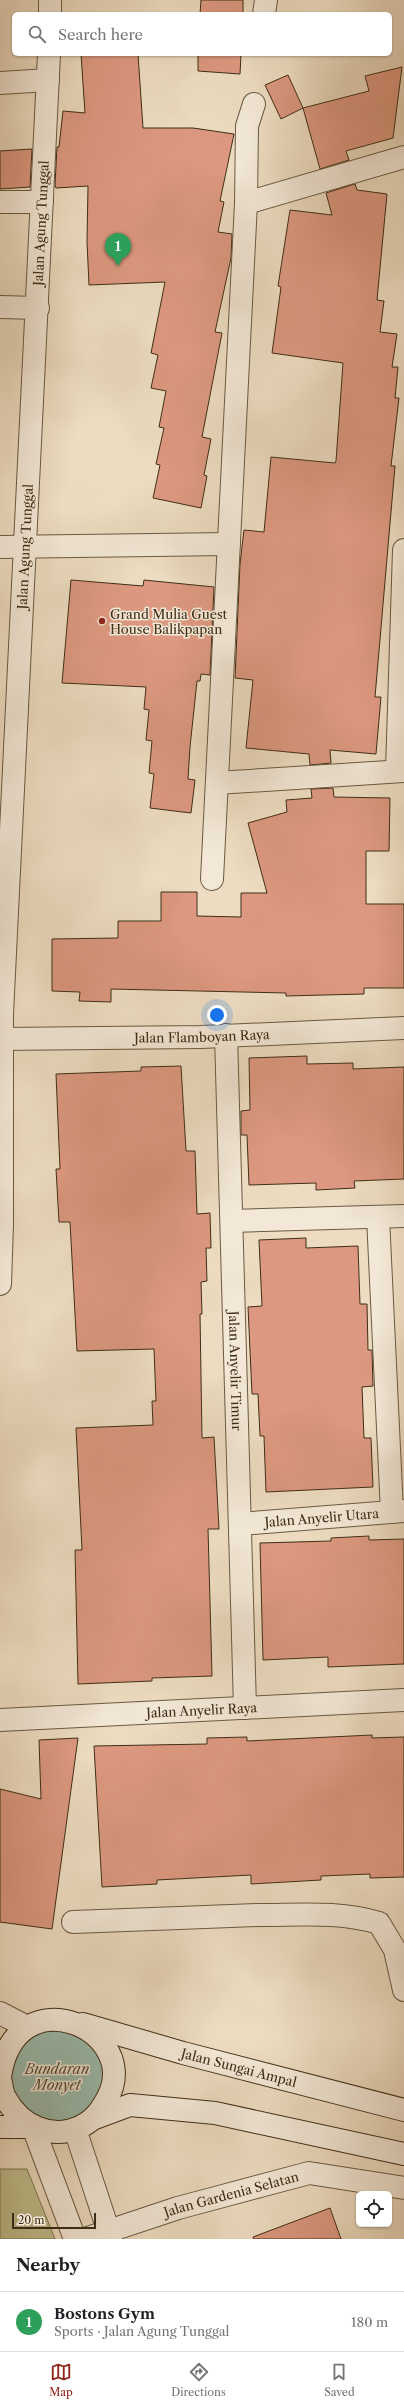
<!DOCTYPE html>
<meta charset="utf-8">
<style>
body{margin:0;font-family:"Libre Caslon Text",serif;background:#f2f2f2;color:#202124}
.controls{position:absolute;right:12px;bottom:12px;display:grid;overflow:hidden;border-radius:6px;box-shadow:0 1px 3px #0004}
.controls button{width:36px;height:36px;display:grid;place-items:center;padding:0;border:0;border-bottom:1px solid #e0e0e0;background:#fff;color:#202124;font:20px sans-serif}
.scale{position:absolute;left:12px;bottom:10px;width:84px;box-sizing:border-box;padding-left:4px;border:2px solid #3f2e16;border-top:0;font-size:11px;line-height:14px;white-space:nowrap;color:#3f2e16;-webkit-text-stroke:3px #f3e8d7;paint-order:stroke}
.you{position:absolute;left:217px;top:1015px;width:14px;height:14px;margin:-10px;border:3px solid #fff;border-radius:50%;background:#1a73e8;box-shadow:0 0 0 6px #1a73e833}
.badge{display:grid;place-items:center;width:26px;height:26px;border-radius:50%;background:#8f2418;color:#fff;font-size:13px;font-weight:700}
.pin{position:absolute;translate:-50% -33px;filter:drop-shadow(0 1px 2px #0008)}
.pin::after{content:'';position:absolute;top:21px;width:14px;height:12px;background:inherit;clip-path:polygon(0 0,100% 0,50% 100%)}
.list{margin:0;padding:0;list-style:none}
h2{display:flex;justify-content:space-between;align-items:center;height:52px;margin:0;padding:0 16px;font-size:17px}
h2 small{font-size:13px;font-weight:400;color:#757577}
.list li{display:grid;grid-template-columns:26px 1fr auto;gap:12px;align-items:center;box-sizing:border-box;height:60px;padding:0 16px;border-top:1px solid #e0e0e0}
.list b{display:block;font-size:15px;white-space:nowrap}
.list p{margin:0;font-size:13px;white-space:nowrap;color:#757577}
.list em{font-size:13px;font-style:normal;color:#757577}
.icon{flex:none;width:22px;height:22px;fill:none;stroke:currentColor;stroke-width:2;stroke-linecap:round;stroke-linejoin:round}
.map{position:relative;flex:none;width:404px;height:2239px;overflow:hidden}
.search{position:absolute;background:#fff;box-shadow:0 1px 3px #0004;left:12px;right:12px;top:12px;height:44px;display:flex;align-items:center;gap:10px;box-sizing:border-box;padding:0 14px;border-radius:6px;color:#757577;font-size:15px}
.sheet{height:112px;background:#fff}
nav{display:flex;justify-content:space-around;align-items:center;box-sizing:border-box;height:56px;border-top:1px solid #e0e0e0;background:#fff;font-size:11px;color:#757577}
nav a{display:grid;justify-items:center;gap:2px}
nav .on{color:#8f2418}
.map>svg:first-child{display:block}
.green{fill:#c0be8d;stroke:#807652}
.water{fill:#9abcaf;stroke:#768372}
.building{fill:#dc9880;stroke:#3f2e16}
.lines{fill:none;stroke-linecap:round;stroke-linejoin:round}
.street-casing{stroke:#6a5a41;stroke-width:24}
.secondary-casing{stroke:#3f2e16;stroke-width:24}
.street{stroke:#f3e8d7;stroke-width:22}
.secondary{stroke:#f3e8d7;stroke-width:22}
.poi-dot{fill:#8f2418;stroke:#f3e8d7;stroke-width:1.5}
.labels{text-anchor:middle;dominant-baseline:central;stroke-width:3;stroke-linejoin:round;paint-order:stroke}
.street-label{font-size:13px;fill:#3f2e16;stroke:#f3e8d7}
.poi-label{font-size:13px;fill:#3f2e16;stroke:#f3e8d7;text-anchor:start}
.water-label{font-size:14px;font-style:italic;fill:#514a35;stroke:#f3e8d7}
</style>
<div class="map">
<svg width="404" height="2239" viewBox="0 0 404 2239">
<rect width="100%" height="100%" fill="#eddcc1"/>
<filter id="stains"><feTurbulence type="fractalNoise" baseFrequency=".005" numOctaves="4"/><feColorMatrix values="0 0 0 0 .2 0 0 0 0 .09 0 0 0 0 .02 0 0 0 .5 -.17"/></filter>
<radialGradient id="worn" r=".72"><stop offset=".6" stop-color="#630" stop-opacity="0"/><stop offset="1" stop-color="#630" stop-opacity=".3"/></radialGradient>
<path class="green" d="M0 2169H27L55 2239H0Z"/>
<path class="water" d="M68 2027 95 2044 107 2074 87 2117 38 2124 6 2087 11 2054 35 2031Z"/>
<g class="building">
<path d="M201 0H243V14H200Z"/>
<path d="M81 54H138L143 128H193L234 134 220 201 224 202 218 232 232 234 231 258 215 332 222 333 202 437 211 439 204 475 207 476 201 508 153 498 160 465 156 464 164 428 159 427 166 391 151 388 158 355 151 353 165 282 89 285 87 242 88 186 56 188 55 185 57 147H59L63 111 85 113Z"/>
<path d="M198 54H241L240 74 198 71Z"/>
<path d="M402 67 393 138 346 151 349 160 320 169 303 108 369 91 365 76Z"/>
<path d="M288 75 303 108 281 119 265 85Z"/>
<path d="M32 149 30 187 0 189V151Z"/>
<path d="M355 184 357 190 387 194 377 300 384 301 380 332 397 334 392 367H398L395 398H399L391 466H395L375 697H381L376 754 330 750 331 763 310 765 309 754 246 748 253 680 235 678 240 564 244 530 264 532 271 457 335 463 336 461 343 363 272 353 281 287 278 286 290 210 332 215 326 193Z"/>
<path d="M71 580 143 586 144 580 214 587 210 675 201 674 200 681H197L190 747 188 779 195 780 191 813 150 808 154 774 149 773 152 741 146 740 149 710 144 709 146 687 62 683Z"/>
<path d="M333 788 334 797 390 798 389 851H366V904H404V988H364V994L286 996V993L111 989V1002L79 1001 80 992 52 991V939L118 938V921H161V892H197V916L241 917V893H267L248 823 287 812 286 800 312 798 311 789Z"/>
<path d="M307 1056V1064L353 1063V1069L404 1067V1179L354 1181 355 1188 316 1190V1183L249 1185 247 1135H241V1111L250 1110 249 1058Z"/>
<path d="M181 1066 186 1151H195L197 1214 210 1213 211 1248H206L207 1281 201 1282 202 1314H200L202 1438 214 1437 219 1529H208L212 1676 152 1678V1681L78 1684 75 1550H82L76 1428 153 1425 152 1401H156L154 1349 77 1351 70 1222H59L56 1169H60L56 1074 141 1071V1067Z"/>
<path d="M306 1238V1248L358 1246 360 1304H367L368 1350H372L373 1386 362 1387 364 1438H371L373 1487 266 1492 264 1436H260L258 1394H252L248 1307 262 1306 259 1240Z"/>
<path d="M369 1536V1540L404 1539V1664L328 1667V1657L263 1660 260 1543 331 1541V1538Z"/>
<path d="M372 1735V1738L404 1737V1877L370 1878V1874L321 1876V1880L251 1884V1875L157 1880V1884L102 1887 94 1746 207 1744V1738L247 1737V1741Z"/>
<path d="M78 1738 52 1929 0 1922V1789L41 1799 39 1740Z"/>
<path d="M330 2208 341 2239H254L253 2237Z"/>
</g>
<g class="lines">
<defs>
<g id="street">
<path d="M50 14V0"/>
<path d="M264 14 266 0"/>
<path d="M0 83 48 80"/>
<path d="M0 202H42"/>
<path d="M246 203 404 157"/>
<path d="M0 307 38 308"/>
<path d="M0 547 229 544"/>
<path d="M397 771 404 550"/>
<path d="M217 783 404 771"/>
<path d="M212 879 246 203 247 126 254 104"/>
<path id="s1" d="M226 1035 245 1708"/>
<path id="s2" d="M0 1039 201 1037 404 1028"/>
<path d="M378 1217 392 1512"/>
<path d="M232 1221 404 1216"/>
<path id="s3" d="M0 1284 2 1225V1014L49 54"/>
<path id="s4" d="M240 1524 404 1511"/>
<path id="s5" d="M0 1720 404 1700"/>
<path d="M73 1922C135 1920 197 1917 259 1915 300 1915 340 1911 379 1923L395 1950 404 1990"/>
<path d="M0 2013 27 2027"/>
<path d="M33 2127 75 2239"/>
<path d="M75 2129 111 2239"/>
<path id="s6" d="M85 2239 178 2208 309 2173 404 2188"/>
</g>
<g id="secondary">
<path id="s7" d="M83 2024 183 2053 404 2110"/>
<path d="M0 2077C15 1972 145 2031 107 2099 100 2112 93 2121 80 2127 51 2140 21 2126 6 2099 2 2094 2 2085 0 2079"/>
<path d="M95 2118 130 2105 215 2113 404 2154"/>
<path d="M0 2127H33"/>
</g>
</defs>
<use href="#street" class="street-casing"/>
<use href="#secondary" class="secondary-casing"/>
<use href="#street" class="street"/>
<use href="#secondary" class="secondary"/>
</g>
<circle class="poi-dot" cx="102" cy="621" r="4"/>
<g class="labels">
<g class="street-label">
<text stroke="none"><textPath href="#s3" startOffset="1062">Jalan Agung Tunggal</textPath></text>
<text stroke="none"><textPath href="#s3" startOffset="738">Jalan Agung Tunggal</textPath></text>
<text stroke="none"><textPath href="#s2" startOffset="202">Jalan Flamboyan Raya</textPath></text>
<text stroke="none"><textPath href="#s1" startOffset="336">Jalan Anyelir Timur</textPath></text>
<text stroke="none"><textPath href="#s4" startOffset="82">Jalan Anyelir Utara</textPath></text>
<text stroke="none"><textPath href="#s5" startOffset="202">Jalan Anyelir Raya</textPath></text>
<text stroke="none"><textPath href="#s7" startOffset="162">Jalan Sungai Ampal</textPath></text>
<text stroke="none"><textPath href="#s6" startOffset="153">Jalan Gardenia Selatan</textPath></text>
</g>
<g class="poi-label">
<text x="110" y="614">Grand Mulia Guest<tspan x="110" dy="15">House Balikpapan</tspan></text>
</g>
<g class="water-label">
<text x="57" y="2069">Bundaran<tspan x="57" dy="16">Monyet</tspan></text>
</g>
</g>
<rect width="100%" height="100%" filter="url(#stains)"/>
<rect width="100%" height="100%" fill="url(#worn)"/>
</svg>
<div class="controls">
<button><svg class="icon" aria-label="locate" viewBox="0 0 24 24"><circle cx="12" cy="12" r="6"/><path d="M12 2v4M12 18v4M2 12h4M18 12h4"/></svg></button>
</div>
<div class="scale">20 m</div>
<div class="you"></div>
<div class="pin badge" style="left:118px;top:266px;background:#2e9e5b">1</div>
<div class="search"><svg class="icon" aria-label="search" viewBox="0 0 24 24"><circle cx="10" cy="10" r="6"/><path d="M15 15l6 6"/></svg>Search here</div>
</div>
<section class="sheet">
<h2>Nearby<small></small></h2>
<ul class="list">
<li><span class="badge" style="background:#2e9e5b">1</span><div><b>Bostons Gym</b><p>Sports · Jalan Agung Tunggal</p></div><em>180 m</em></li>
</ul>
</section>
<nav>
<a class="on"><svg class="icon" aria-label="map" viewBox="0 0 24 24"><path d="M3 6l6-2 6 2 6-2v14l-6 2-6-2-6 2zM9 4v14M15 6v14"/></svg>Map</a>
<a><svg class="icon" aria-label="directions" viewBox="0 0 24 24"><path d="M12 3l9 9-9 9-9-9zM9 14v-3h6M13 9l2 2-2 2"/></svg>Directions</a>
<a><svg class="icon" aria-label="saved" viewBox="0 0 24 24"><path d="M7 4h10v16l-5-4-5 4z"/></svg>Saved</a>
</nav>
